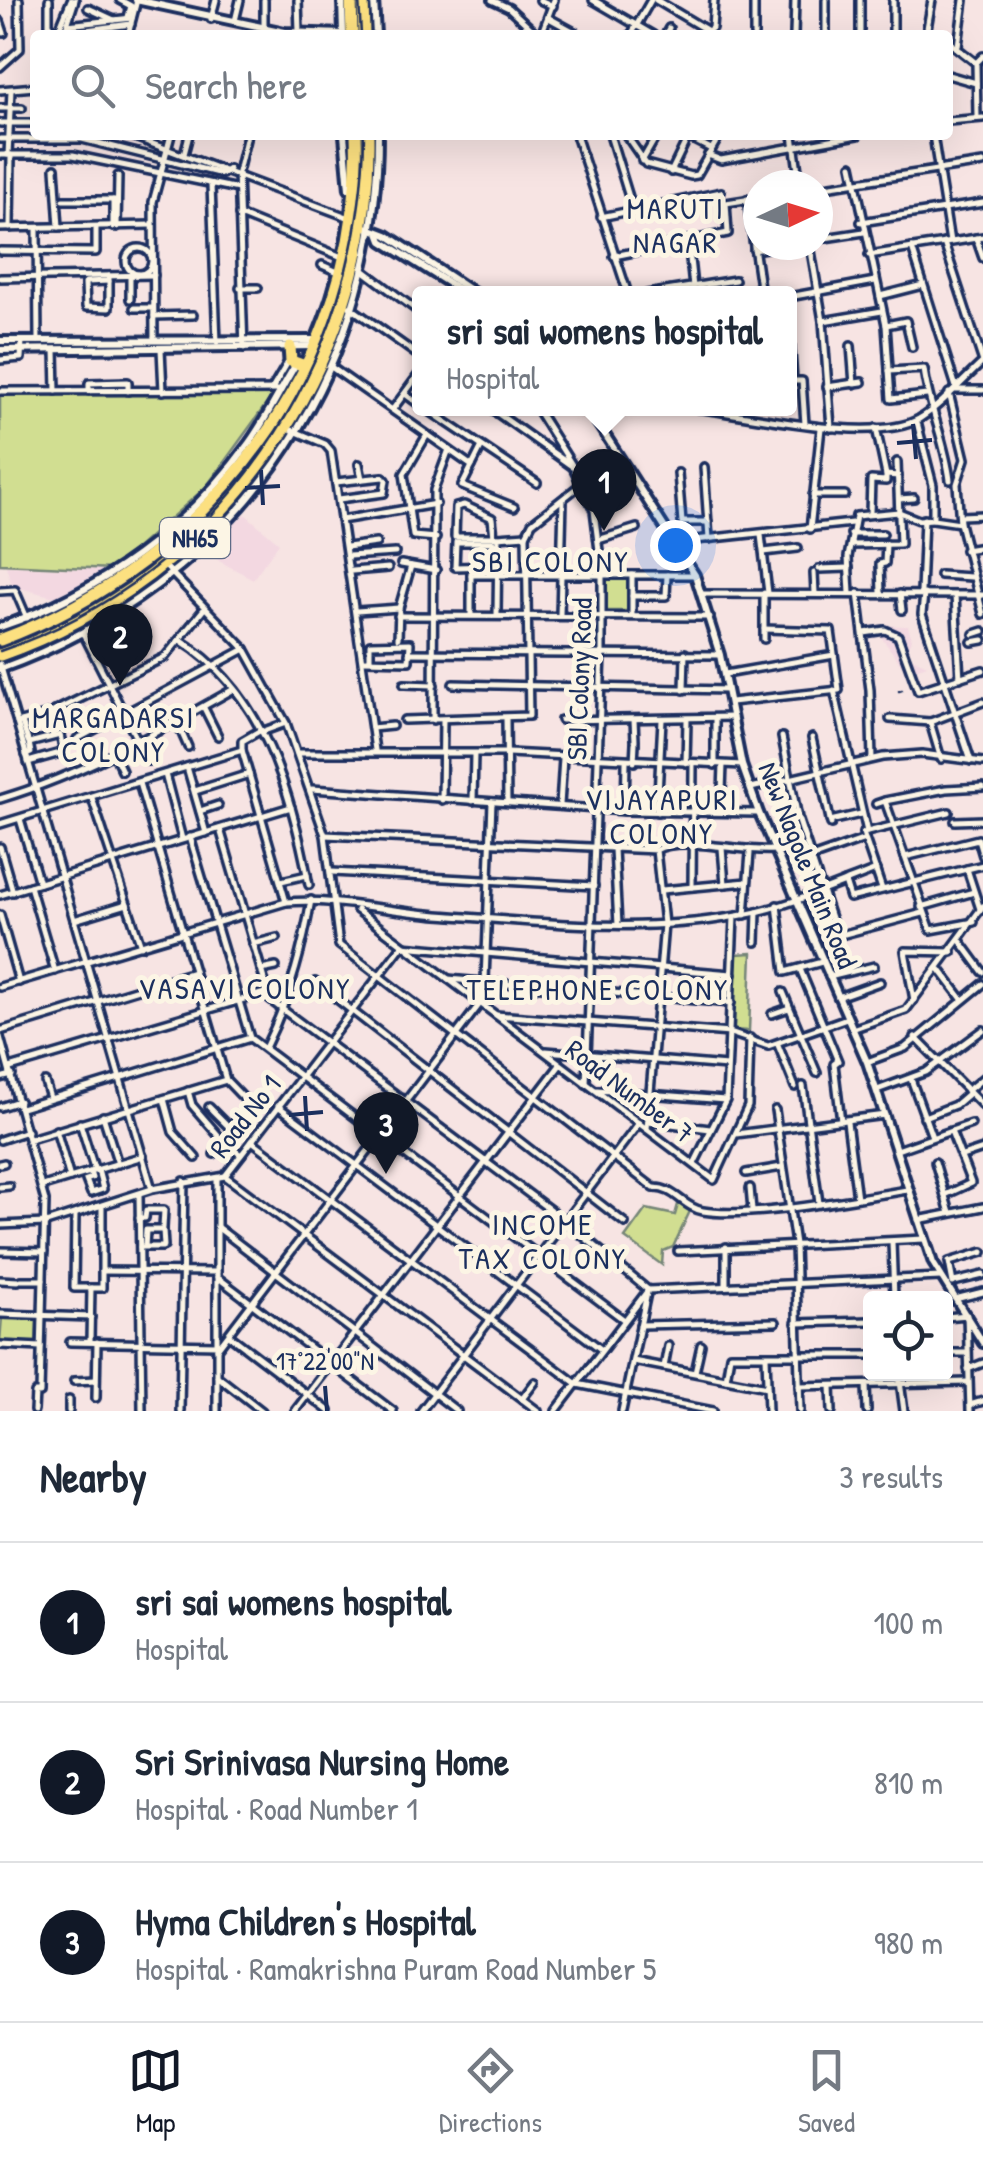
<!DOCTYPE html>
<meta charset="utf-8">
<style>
body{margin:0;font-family:"Patrick Hand",sans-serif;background:#f2f2f3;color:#1f2937}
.controls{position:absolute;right:30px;bottom:30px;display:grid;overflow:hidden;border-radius:10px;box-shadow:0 10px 40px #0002}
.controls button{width:90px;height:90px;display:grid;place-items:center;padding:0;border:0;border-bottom:2px solid #e0e1e3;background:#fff;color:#1f2937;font:50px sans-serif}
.compass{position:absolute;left:743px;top:170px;width:90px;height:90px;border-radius:50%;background:#fff;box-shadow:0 10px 40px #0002;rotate:86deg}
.you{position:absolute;left:675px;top:545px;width:35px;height:35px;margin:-25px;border:8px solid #fff;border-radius:50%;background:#1a73e8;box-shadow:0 0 0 15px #1a73e833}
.badge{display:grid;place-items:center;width:65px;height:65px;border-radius:50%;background:#111827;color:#fff;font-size:32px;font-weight:700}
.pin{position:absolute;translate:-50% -82px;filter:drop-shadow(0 2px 5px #0008)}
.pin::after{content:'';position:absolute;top:52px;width:35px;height:30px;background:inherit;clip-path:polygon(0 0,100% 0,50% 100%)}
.popup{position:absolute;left:412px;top:286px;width:385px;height:130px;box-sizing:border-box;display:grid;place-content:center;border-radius:10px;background:#fff;filter:drop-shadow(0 2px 8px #0005);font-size:32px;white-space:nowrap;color:#747a83}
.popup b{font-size:38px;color:#1f2937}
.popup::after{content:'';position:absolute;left:50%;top:100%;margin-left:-20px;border:20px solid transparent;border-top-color:#fff}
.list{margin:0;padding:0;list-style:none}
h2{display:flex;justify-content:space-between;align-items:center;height:130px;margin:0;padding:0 40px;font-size:42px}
h2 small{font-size:32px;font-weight:400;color:#747a83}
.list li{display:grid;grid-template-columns:65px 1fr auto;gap:30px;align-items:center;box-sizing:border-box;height:160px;padding:0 40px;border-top:2px solid #e0e1e3}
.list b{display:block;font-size:38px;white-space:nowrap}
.list p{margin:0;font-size:32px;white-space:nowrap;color:#747a83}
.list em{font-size:32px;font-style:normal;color:#747a83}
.icon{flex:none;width:55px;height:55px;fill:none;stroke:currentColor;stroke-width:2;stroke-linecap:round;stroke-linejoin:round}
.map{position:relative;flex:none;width:983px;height:1411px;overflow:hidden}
.search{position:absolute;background:#fff;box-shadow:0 10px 40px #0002;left:30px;right:30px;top:30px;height:110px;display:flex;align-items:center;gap:25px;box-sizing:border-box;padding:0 35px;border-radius:10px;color:#747a83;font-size:38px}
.sheet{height:610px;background:#fff}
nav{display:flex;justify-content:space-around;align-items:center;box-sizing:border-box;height:140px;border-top:2px solid #e0e1e3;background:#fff;font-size:28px;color:#747a83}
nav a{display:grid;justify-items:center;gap:5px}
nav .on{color:#111827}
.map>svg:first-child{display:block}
.built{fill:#f3d8e1}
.green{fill:#d1de91;stroke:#768678;stroke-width:2.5}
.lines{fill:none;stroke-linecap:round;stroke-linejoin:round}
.minor-casing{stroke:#1b2f5e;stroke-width:12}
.tertiary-casing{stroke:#1b2f5e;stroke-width:14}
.trunk-casing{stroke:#1b2f5e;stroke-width:19}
.minor{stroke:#fcf5e5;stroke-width:5}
.tertiary{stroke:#fcf5e5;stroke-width:6}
.trunk{stroke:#fce080;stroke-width:11}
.rail{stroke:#1b2f5e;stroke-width:2.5}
.ticks{fill:none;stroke:#1b2f5e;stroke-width:4}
.labels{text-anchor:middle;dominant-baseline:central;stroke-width:10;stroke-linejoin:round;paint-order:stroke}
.shield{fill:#fcf5e5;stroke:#5e6a86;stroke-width:2.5}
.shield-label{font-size:25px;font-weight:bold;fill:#1b2f5e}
.street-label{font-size:28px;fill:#1b2f5e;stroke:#fcf5e5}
.neighbourhood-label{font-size:30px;letter-spacing:2.5px;fill:#1b2f5e;stroke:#fcf5e5}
.ticks-label{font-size:25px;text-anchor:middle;fill:#1b2f5e;stroke:#fcf5e5;stroke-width:10;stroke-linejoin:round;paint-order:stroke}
</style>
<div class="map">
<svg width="983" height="1411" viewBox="0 0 983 1411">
<rect width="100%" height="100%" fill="#f7e4e3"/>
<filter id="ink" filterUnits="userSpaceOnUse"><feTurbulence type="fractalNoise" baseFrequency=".01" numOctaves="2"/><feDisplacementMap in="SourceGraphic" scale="20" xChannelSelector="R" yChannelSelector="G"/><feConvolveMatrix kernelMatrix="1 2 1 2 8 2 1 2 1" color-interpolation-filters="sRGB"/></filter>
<g filter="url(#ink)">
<g class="built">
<path d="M245 514 279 543 253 579 219 561 209 550Z"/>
<path d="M6 566 94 569 111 571 62 599 12 586Z"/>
<path d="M872 625 908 626 912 639 906 655 927 665 907 672Z"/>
</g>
<g class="green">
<path d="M275 392 206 487 113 569 0 564V394Z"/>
<path d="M605 578 629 579V611H604Z"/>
<path d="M752 953 749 1031 733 1030 736 954Z"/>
<path d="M679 1201 691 1209 673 1247 663 1251 662 1265 625 1238 646 1209 675 1215Z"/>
<path d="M2 1317 37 1319 36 1344 0 1342Z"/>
</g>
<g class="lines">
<defs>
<g id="minor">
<path d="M49 0V35L131 24"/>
<path d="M75 0 67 25 132 18"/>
<path d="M120 0 131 6 128 17"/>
<path d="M264 0V27"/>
<path d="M298 0 299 32"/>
<path d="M492 0 509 8 538 35"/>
<path d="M540 0 553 6"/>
<path d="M593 0 653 35"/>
<path d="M656 0 708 31 712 28 714 0"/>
<path d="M754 0V35"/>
<path d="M826 0V35"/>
<path d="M88 8 114 20"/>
<path d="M549 18 580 35"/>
<path d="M211 19 216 0"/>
<path d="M0 21 4 33"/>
<path d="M235 21 240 0"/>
<path d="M57 34 71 0"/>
<path d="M926 34 932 0"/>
<path d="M128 35 137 0"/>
<path d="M541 35 554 0"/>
<path d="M631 35 651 0"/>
<path d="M665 35 669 28"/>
<path d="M794 35 795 0"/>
<path d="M860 35V0"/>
<path d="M893 35V0"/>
<path d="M948 41 976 63"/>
<path d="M958 46 964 0"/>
<path d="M0 67 20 49 19 0"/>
<path d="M948 75 976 83"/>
<path d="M0 90 35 87"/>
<path d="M0 108H22"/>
<path d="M977 117 976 63 983 56"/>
<path d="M948 121 983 118"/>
<path d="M0 123H35"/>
<path d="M129 135 350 218"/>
<path d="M576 135 628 294"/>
<path d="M610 135 633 210"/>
<path d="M626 135 646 164 691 176 697 175 720 135"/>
<path d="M684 135 711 149"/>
<path d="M793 135 800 185"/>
<path d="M933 135 950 242"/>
<path d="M0 139H82L222 174 229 169"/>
<path d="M184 154 189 135"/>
<path d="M0 155H73L238 189"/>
<path d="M8 155 11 90"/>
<path d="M708 155 721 160 858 135"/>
<path d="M642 161 657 135"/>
<path d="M852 165 886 325 891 399 927 395"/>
<path d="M55 168 59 227"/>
<path d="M671 172 688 137"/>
<path d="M211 185 217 342"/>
<path d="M818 188 983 163"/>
<path d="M747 199 761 294"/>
<path d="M63 200H117"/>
<path d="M113 200V227"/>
<path d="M239 215 342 257"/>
<path d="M601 217 721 192"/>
<path d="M861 222 983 203"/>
<path d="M117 227 118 176"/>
<path d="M0 228 152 225"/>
<path d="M10 228 11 155"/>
<path d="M37 229 38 341"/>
<path d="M976 238 983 258"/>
<path d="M818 239 864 232"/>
<path d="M688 240 693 287"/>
<path d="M944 243 983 362"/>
<path d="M810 245 823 321 831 428"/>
<path d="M912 248 956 387"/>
<circle cx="139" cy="261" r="13"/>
<path d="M754 250 784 245"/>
<path d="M0 251 96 252V227"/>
<path d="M869 255 983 237"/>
<path d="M614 256 728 233 726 203 758 198"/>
<path d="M322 265 338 272"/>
<path d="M363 270 419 312"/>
<path d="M130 276V299"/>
<path d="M0 278 154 275"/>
<path d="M86 282 109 281"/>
<path d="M85 284 86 307 109 308V276"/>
<path d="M240 288H258"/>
<path d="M647 294 735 280"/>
<path d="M880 296 923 285"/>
<path d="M789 297 875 281"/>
<path d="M350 307 419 356"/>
<path d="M134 308H153"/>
<path d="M154 316 193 315"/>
<path d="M789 321 793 381H802L805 424"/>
<path d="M823 321 882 311"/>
<path d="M886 325 906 321 912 347"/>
<path d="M154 340 153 202 171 135"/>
<path d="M851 346 854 384"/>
<path d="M244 348 238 172 247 135"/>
<path d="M161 349 163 391"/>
<path d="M55 350 56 391"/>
<path d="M0 360 21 358 22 341"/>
<path d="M331 367 472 466"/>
<path d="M889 371 924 369C929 409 945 440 950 480"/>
<path d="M827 387 862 382"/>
<path d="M272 389 288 362"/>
<path d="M956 390H983"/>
<path d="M0 391 281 390"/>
<path d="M89 391V383L128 382V391"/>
<path d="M949 393 965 459 957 484 960 523 983 614"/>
<path d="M405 394 419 404"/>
<path d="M425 408 537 483"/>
<path d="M490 408 573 467 594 510 602 575V653L586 1084"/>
<path d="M536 408 572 465"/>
<path d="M695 408C748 414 873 445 919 419 942 405 963 380 983 362"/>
<path d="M393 409 419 374"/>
<path d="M917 422 933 485V519L960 523"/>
<path d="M285 427 325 444 331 451 375 750"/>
<path d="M876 428 886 475 898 476"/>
<path d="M427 435 404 474 413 536 436 538"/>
<path d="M481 448 462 486 514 507"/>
<path d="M359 464 362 479"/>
<path d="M704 467 709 539"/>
<path d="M678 473 682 522H708"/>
<path d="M336 482 383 477"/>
<path d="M813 495H845"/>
<path d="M339 499 384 493 386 480"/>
<path d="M899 499 914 498"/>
<path d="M595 510 615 501"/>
<path d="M870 513 871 480 886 481V475"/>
<path d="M961 516 983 515"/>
<path d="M341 520 436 504"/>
<path d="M810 529 821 428"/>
<path d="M851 534H883"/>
<path d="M761 535 768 593"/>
<path d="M494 537 492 518 464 505 456 507 455 537H498"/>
<path d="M598 540 637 528"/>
<path d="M456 542H493V566L455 567Z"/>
<path d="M677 542 852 523"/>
<path d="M851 545 900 544 897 462"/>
<path d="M347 547 376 543"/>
<path d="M965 550 983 547"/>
<path d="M764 552 798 548"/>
<path d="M349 556 395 553"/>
<path d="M401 564 436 570"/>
<path d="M164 565 245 649 286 723 325 835 339 945 654 1188C674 1187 684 1208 703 1211 750 1219 857 1198 907 1190"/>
<path d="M819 569 849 568"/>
<path d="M352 571 388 568"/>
<path d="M471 573V615"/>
<path d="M814 573 815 593"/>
<path d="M471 575H695"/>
<path d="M632 575V616"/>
<path d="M940 575 971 577"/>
<path d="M0 591 15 590 27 618"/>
<path d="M921 592 924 519"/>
<path d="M850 593 848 557 856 516 899 512 919 520 933 519"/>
<path d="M858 593 870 690 872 759"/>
<path d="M881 593 880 564 885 563 886 544"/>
<path d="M703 594 983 595"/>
<path d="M900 594 902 610"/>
<path d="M924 594 922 614 971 761"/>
<path d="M632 596H666L667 575"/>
<path d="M955 596 960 678"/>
<path d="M357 611 399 608"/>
<path d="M497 614 498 537 526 535"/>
<path d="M560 615 563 500"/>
<path d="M398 616 710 617"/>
<path d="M83 633 148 761"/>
<path d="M864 633 885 630 898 636 918 691 983 670"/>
<path d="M974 634 983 631"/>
<path d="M398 638 399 608 411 566"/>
<path d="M764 639V593"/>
<path d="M180 640C264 692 292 794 309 885"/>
<path d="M972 642 983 640"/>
<path d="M409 653 720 655"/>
<path d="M364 660 409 661 410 643 370 644V660"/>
<path d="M0 664 152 1189"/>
<path d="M725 674 834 655"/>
<path d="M404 684 434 685"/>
<path d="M453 684 727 690"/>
<path d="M684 690 685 653"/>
<path d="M834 690 867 832"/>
<path d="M731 702 839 690 831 631 764 629"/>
<path d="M204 708 218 736"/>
<path d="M53 712 165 657 204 609"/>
<path d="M506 718 507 802"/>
<path d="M715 719V765"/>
<path d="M890 719 930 722 983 702"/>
<path d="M404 720 529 716 526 535 532 523 584 482"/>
<path d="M433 720 434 490 448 452"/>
<path d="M561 720 733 717"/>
<path d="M634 720 635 740"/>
<path d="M22 722 28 741"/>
<path d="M177 722 188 747"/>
<path d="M930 722 941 759"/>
<path d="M17 723 49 714 56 729 52 733"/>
<path d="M372 728 392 726"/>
<path d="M261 730 242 741V750L286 902"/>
<path d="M264 731 286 723"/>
<path d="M782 737 798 818 837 936 923 913"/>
<path d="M812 738 831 824"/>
<path d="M77 739 245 649"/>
<path d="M297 753H508L742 765"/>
<path d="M114 754 122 771"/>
<path d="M26 755 31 753 29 743 60 735 64 752 28 762"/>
<path d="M634 762 635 743"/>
<path d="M686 763 687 720"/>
<path d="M187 767 206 833"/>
<path d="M165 774 182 839"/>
<path d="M139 783 226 1080 251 1106 229 1127 209 1107"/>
<path d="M751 788 883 757 922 754 983 762"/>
<path d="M312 789 625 811 758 813"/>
<path d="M195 791 249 774"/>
<path d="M722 791 723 765"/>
<path d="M92 798 141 946"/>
<path d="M0 799C84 774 158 732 234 689"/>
<path d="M442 800 443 720"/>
<path d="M473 801 474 754"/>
<path d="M885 801 946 789 983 787"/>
<path d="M876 804 885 801 931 930 974 922"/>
<path d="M560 805 563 758"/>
<path d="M200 811 218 805"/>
<path d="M625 811 626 762"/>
<path d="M657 812 662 720"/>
<path d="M20 819 39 883"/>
<path d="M830 821 861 814"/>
<path d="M955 821 983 820"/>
<path d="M0 824 242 750"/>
<path d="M220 829 270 1000 565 1221 648 1290"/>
<path d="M325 835 656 850"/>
<path d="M190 837 250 1038 623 1319"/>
<path d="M0 847 13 892"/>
<path d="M722 848 725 884"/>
<path d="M614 849 618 925"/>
<path d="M905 857 978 839 983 856"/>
<path d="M811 858 865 839"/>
<path d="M967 869 980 909"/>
<path d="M332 872 594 886"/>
<path d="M281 881 307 875"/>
<path d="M845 882 850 898 983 865"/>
<path d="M30 886 55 971"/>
<path d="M692 887 693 765"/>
<path d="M882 889 863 833 949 812"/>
<path d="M662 890 747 882"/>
<path d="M0 895 291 807"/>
<path d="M777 905 785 972 822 962"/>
<path d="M921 907 974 892"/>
<path d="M357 910 714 1180 748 1106 750 1038"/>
<path d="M0 915 19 982"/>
<path d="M745 915 750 853"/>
<path d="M74 920 127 904"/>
<path d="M756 942 757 912"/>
<path d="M961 942 983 972"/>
<path d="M253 944 277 938"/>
<path d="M800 969 838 1061 834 1064 841 1121"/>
<path d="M261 970 276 967"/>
<path d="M940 970 962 999"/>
<path d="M829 977 874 966"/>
<path d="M448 979 731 1003"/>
<path d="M315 982 625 1223"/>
<path d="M0 987 286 902C336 898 388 911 438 915 537 922 639 934 737 916 785 908 831 887 876 870"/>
<path d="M783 992 817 1073"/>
<path d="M838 997 880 982"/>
<path d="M914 1000 905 951 952 952"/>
<path d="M772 1014 789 1008"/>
<path d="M496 1015 730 1033 768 1046 847 1018"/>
<path d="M852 1029 906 1010 983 906"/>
<path d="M0 1031 194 972"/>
<path d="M0 1037 45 1201 40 1393H35L34 1411"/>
<path d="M915 1037 983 1106"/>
<path d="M778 1045 795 1087"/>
<path d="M265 1048C289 1000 302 953 311 900"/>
<path d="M546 1051 727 1066"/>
<path d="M867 1062 905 1048 983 984"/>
<path d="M10 1068 268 992"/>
<path d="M0 1078 12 1075"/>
<path d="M911 1079 932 1137"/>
<path d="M45 1082 50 1098"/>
<path d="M803 1086 819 1203"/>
<path d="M597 1090 725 1100"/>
<path d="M877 1090 926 1072 983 1030"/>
<path d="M188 1091 192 1105 218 1135"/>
<path d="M967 1091 983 1078"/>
<path d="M164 1099 173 1132 196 1158"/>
<path d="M278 1106 602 1350"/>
<path d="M0 1107 19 1101"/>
<path d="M21 1108 250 1038"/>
<path d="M775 1110 795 1244 800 1411"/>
<path d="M103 1116 118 1164"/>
<path d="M924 1117 955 1105 969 1093"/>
<path d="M648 1121 710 1129"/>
<path d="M847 1122 857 1198"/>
<path d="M80 1123 95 1171"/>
<path d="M647 1129 664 924 656 850C679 835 743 853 774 850"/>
<path d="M56 1130 70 1178"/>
<path d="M736 1134 885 1115"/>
<path d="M30 1139 226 1080"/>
<path d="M0 1140 27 1131"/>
<path d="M252 1141 577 1384 713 1411"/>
<path d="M897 1150 971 1124"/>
<path d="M214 1154 224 1142 241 1155"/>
<path d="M962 1156 983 1149"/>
<path d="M935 1162 950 1213"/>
<path d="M0 1164 4 1163"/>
<path d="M694 1164 726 1100 734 917"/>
<path d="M90 1172 92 1178 86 1180 91 1193 103 1189 98 1170"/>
<path d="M746 1173 782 1167"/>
<path d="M225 1176 538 1411"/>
<path d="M43 1186 143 1156"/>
<path d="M0 1187 9 1186"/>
<path d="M750 1188 752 1210"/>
<path d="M139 1194 142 1411"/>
<path d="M945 1195 971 1183 951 1131"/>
<path d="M75 1215 74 1288H102V1206"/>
<path d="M139 1218H145L146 1210H164L163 1228"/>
<path d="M918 1220 983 1207"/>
<path d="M0 1225 46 1223 152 1189 225 1176 402 946 732 974"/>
<path d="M217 1227 457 1411"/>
<path d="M892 1242 894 1298"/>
<path d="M140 1247H162L164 1246 163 1230H146L145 1247"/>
<path d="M726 1247V1284"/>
<path d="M0 1251 44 1252"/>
<path d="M678 1251 924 1239"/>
<path d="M102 1271 217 1272"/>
<path d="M217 1277 393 1411"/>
<path d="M0 1280 18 1281"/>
<path d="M21 1280H43"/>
<path d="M954 1282 983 1275"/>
<path d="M953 1283 949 1262 983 1252"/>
<path d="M955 1299 983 1292"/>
<path d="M0 1314 91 1317"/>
<path d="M946 1317 967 1315 970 1411"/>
<path d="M796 1323 870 1321"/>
<path d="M640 1325 776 1322"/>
<path d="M229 1335 329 1411"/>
<path d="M90 1341 91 1288"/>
<path d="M70 1342 217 1345"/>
<path d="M0 1345 41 1347"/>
<path d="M217 1349 479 1005 485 980 492 802"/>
<path d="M946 1353H967"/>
<path d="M766 1356 768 1411"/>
<path d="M633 1361 767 1387"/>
<path d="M664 1367 668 1346"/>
<path d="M968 1369 983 1363"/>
<path d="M695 1372 701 1345"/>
<path d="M899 1374 904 1411"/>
<path d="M217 1376 262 1411"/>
<path d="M726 1379 730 1355H870"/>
<path d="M74 1381 96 1380"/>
<path d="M866 1385 867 1411"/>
<path d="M799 1386 968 1382"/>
<path d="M831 1386 832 1411"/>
<path d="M96 1398 97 1342"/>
<path d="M522 1399 535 1382"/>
<path d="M970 1405 983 1401"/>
<path d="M69 1411V1400"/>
<path d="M180 1411 184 1181"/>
<path d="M217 1411V1179"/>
<path d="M295 1411 560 1065"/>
<path d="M421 1411 639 1123"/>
<path d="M556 1411 648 1290 941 1277"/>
<path d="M622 1411 647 1293"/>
</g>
<g id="tertiary">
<path d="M136 0 285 32 343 34"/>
<path d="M342 0 343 34"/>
<path d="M374 0 376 35"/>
<path d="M344 135 349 189"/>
<path d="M366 227 387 235 476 294"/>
<path d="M379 233 382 241 466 294"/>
<path d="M0 341 314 340"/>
<path d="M0 350 314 346"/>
<path d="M588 408 695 575 720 655 742 765 759 813 867 1062 933 1263 983 1343"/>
<path d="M0 627C99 593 187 529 249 443 267 418 280 390 296 364"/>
<path d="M0 669C230 587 378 380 378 135"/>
</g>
<g id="trunk">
<path d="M351 0 352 35"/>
<path d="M363 0 364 35"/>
<path d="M290 347 291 361 305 366"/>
<path d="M0 640C206 565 365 361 356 135"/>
<path d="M0 655C219 578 372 370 368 135"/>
</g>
</defs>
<use href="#minor" class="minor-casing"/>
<use href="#tertiary" class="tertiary-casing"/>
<use href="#trunk" class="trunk-casing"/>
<use href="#minor" class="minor"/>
<use href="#tertiary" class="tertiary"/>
<use href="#trunk" class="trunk"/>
<g class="rail">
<path d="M359 0 361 35"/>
<path d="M0 651C220 577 361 364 364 135"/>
<path d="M899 691 902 690"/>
</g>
</g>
</g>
<path class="ticks" d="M913 424 916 459M897 443 932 440M261 470 263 505M245 488 280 486M305 1096 307 1131M289 1115 323 1112M325 1386 327 1411"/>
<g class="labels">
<rect class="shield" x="160" y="518" width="70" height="40" rx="8"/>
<g class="shield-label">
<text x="195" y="538">NH65</text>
</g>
<g class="street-label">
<text transform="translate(579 679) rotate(-88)">SBI Colony Road</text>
<text transform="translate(808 865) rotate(68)">New Nagole Main Road</text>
<text transform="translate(630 1091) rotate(37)">Road Number 7</text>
<text transform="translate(245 1116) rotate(-52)">Road No 1</text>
</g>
<g class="neighbourhood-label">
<text x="676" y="208">MARUTI<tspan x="676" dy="34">NAGAR</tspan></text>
<text x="551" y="561">SBI COLONY</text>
<text x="114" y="717">MARGADARSI<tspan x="114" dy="34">COLONY</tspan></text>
<text x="662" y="799">VIJAYAPURI<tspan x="662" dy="34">COLONY</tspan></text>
<text x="245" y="988">VASAVI COLONY</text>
<text x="598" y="989">TELEPHONE COLONY</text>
<text x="543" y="1224">INCOME<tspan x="543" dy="34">TAX COLONY</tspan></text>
</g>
</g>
<g class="ticks-label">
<text x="325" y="1370">17°22'00"N</text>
</g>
</svg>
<div class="controls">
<button><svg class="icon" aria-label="locate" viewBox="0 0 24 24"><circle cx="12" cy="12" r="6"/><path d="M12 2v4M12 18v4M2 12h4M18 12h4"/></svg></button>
</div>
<svg class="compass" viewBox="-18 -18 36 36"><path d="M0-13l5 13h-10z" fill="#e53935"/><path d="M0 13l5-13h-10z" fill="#747a83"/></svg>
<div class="you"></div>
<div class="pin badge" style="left:604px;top:531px">1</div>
<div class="popup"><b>sri sai womens hospital</b>Hospital</div>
<div class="pin badge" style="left:120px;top:686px">2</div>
<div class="pin badge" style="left:386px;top:1174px">3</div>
<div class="search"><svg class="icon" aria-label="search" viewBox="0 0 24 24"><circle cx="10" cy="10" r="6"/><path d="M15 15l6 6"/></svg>Search here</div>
</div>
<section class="sheet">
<h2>Nearby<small>3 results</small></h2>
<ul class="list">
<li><span class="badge">1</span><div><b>sri sai womens hospital</b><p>Hospital</p></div><em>100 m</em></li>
<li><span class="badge">2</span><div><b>Sri Srinivasa Nursing Home</b><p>Hospital · Road Number 1</p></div><em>810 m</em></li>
<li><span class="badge">3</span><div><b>Hyma Children's Hospital</b><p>Hospital · Ramakrishna Puram Road Number 5</p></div><em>980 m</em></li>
</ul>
</section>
<nav>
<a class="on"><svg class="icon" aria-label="map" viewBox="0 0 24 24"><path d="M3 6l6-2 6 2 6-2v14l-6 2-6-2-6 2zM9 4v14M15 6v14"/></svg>Map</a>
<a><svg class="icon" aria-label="directions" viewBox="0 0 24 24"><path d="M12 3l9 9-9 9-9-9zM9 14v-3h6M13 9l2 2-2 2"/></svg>Directions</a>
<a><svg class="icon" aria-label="saved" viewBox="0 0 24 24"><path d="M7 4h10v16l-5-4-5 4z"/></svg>Saved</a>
</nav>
